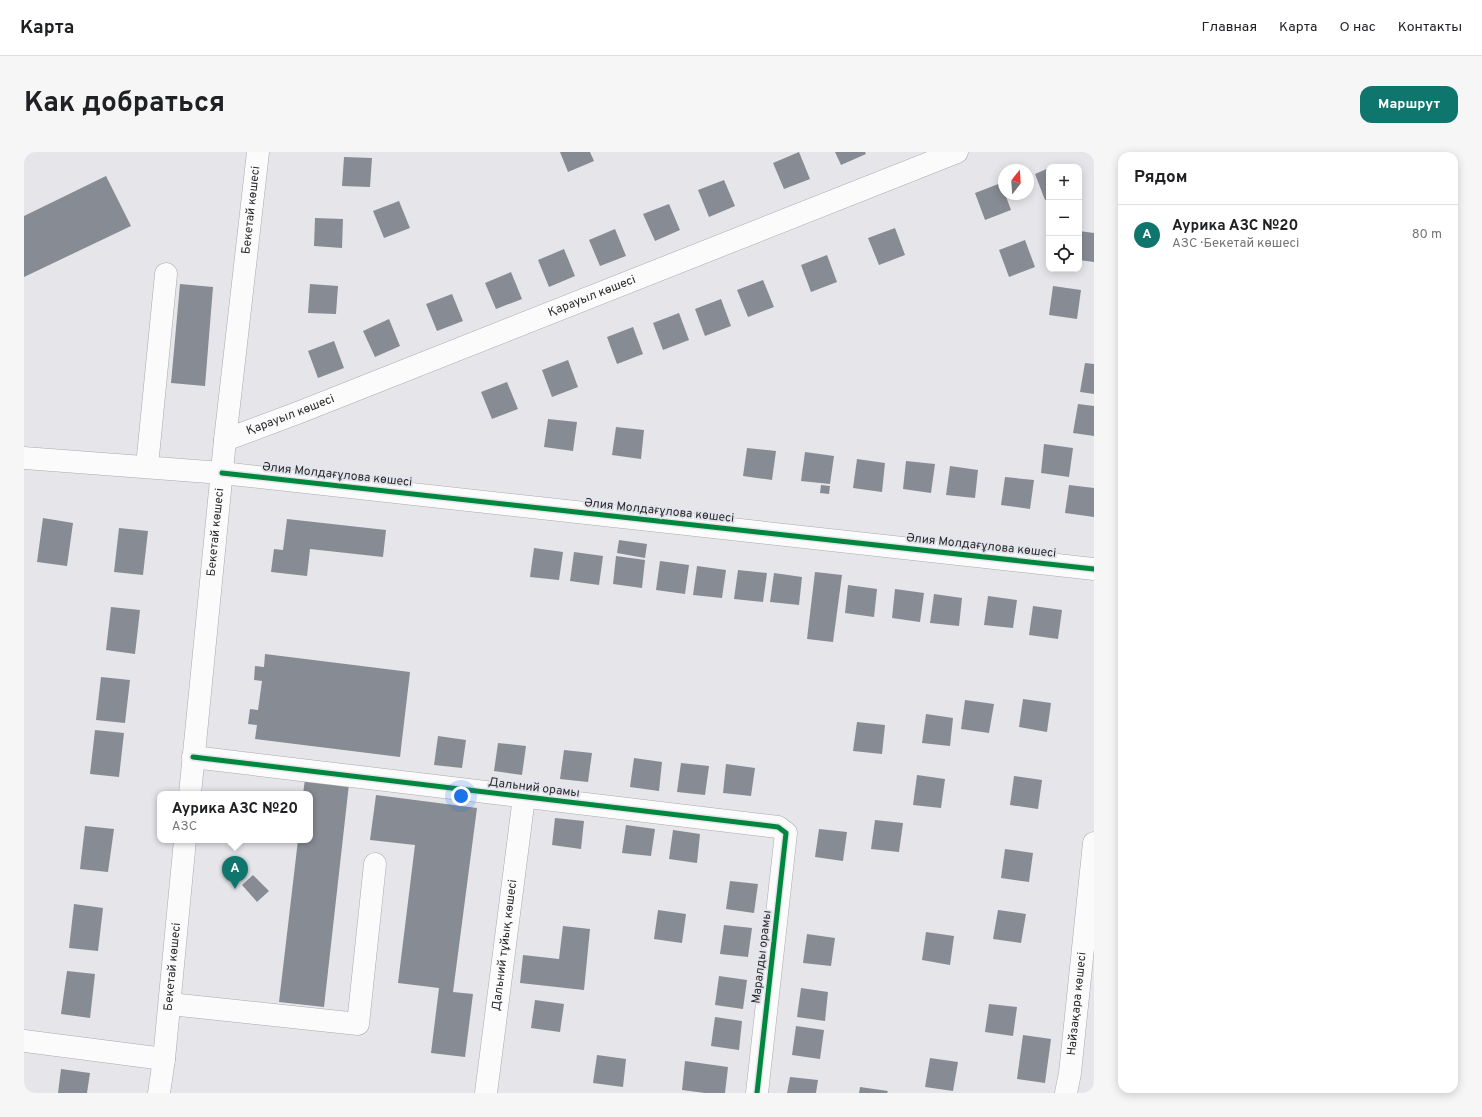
<!DOCTYPE html>
<html lang="ru">
<meta charset="utf-8">
<style>
body{margin:0;font-family:Overpass,sans-serif;background:#f6f6f6;color:#202124}
.controls{position:absolute;right:12px;top:12px;display:grid;overflow:hidden;border-radius:8px;box-shadow:0 2px 10px #0003}
.controls button{width:36px;height:36px;display:grid;place-items:center;padding:0;border:0;border-bottom:1px solid #e0e0e0;background:#fff;color:#202124;font:20px sans-serif}
.compass{position:absolute;left:974px;top:12px;width:36px;height:36px;border-radius:50%;background:#fff;box-shadow:0 2px 10px #0003;rotate:17deg}
.you{position:absolute;left:437px;top:644px;width:14px;height:14px;margin:-10px;border:3px solid #fff;border-radius:50%;background:#1a73e8;box-shadow:0 0 0 6px #1a73e833}
.badge{display:grid;place-items:center;width:26px;height:26px;border-radius:50%;background:#0f766e;color:#fff;font-size:13px;font-weight:700}
.pin{position:absolute;translate:-50% -33px;filter:drop-shadow(0 1px 2px #0008)}
.pin::after{content:'';position:absolute;top:21px;width:14px;height:12px;background:inherit;clip-path:polygon(0 0,100% 0,50% 100%)}
.popup{position:absolute;left:133px;top:639px;width:156px;height:52px;box-sizing:border-box;display:grid;place-content:center;border-radius:8px;background:#fff;filter:drop-shadow(0 1px 3px #0005);font-size:13px;white-space:nowrap;color:#757577}
.popup b{font-size:15px;color:#202124}
.popup::after{content:'';position:absolute;left:50%;top:100%;margin-left:-8px;border:8px solid transparent;border-top-color:#fff}
.list{margin:0;padding:0;list-style:none}
h2{display:flex;justify-content:space-between;align-items:center;height:52px;margin:0;padding:0 16px;font-size:17px}
h2 small{font-size:13px;font-weight:400;color:#757577}
.list li{display:grid;grid-template-columns:26px 1fr auto;gap:12px;align-items:center;box-sizing:border-box;height:60px;padding:0 16px;border-top:1px solid #e0e0e0}
.list b{display:block;font-size:15px;white-space:nowrap}
.list p{margin:0;font-size:13px;white-space:nowrap;color:#757577}
.list em{font-size:13px;font-style:normal;color:#757577}
.icon{flex:none;width:22px;height:22px;fill:none;stroke:currentColor;stroke-width:2;stroke-linecap:round;stroke-linejoin:round}
.map{position:relative;flex:none;width:1070px;height:941px;overflow:hidden;border-radius:12px}
header{display:flex;align-items:center;gap:24px;box-sizing:border-box;height:56px;padding:0 20px;background:#fff;border-bottom:1px solid #e0e0e0}
header strong{font-size:19px}
nav{display:flex;gap:22px;margin-inline-start:auto;font-size:14px}
.intro{display:flex;align-items:center;justify-content:space-between;box-sizing:border-box;height:96px;padding:0 24px}
h1{margin:0;font-size:28px}
.button{padding:10px 18px;border-radius:12px;background:#0f766e;color:#fff;font-size:14px;font-weight:700}
main{display:flex;gap:24px;padding:0 24px}
aside{flex:1;background:#fff;border-radius:12px;box-shadow:0 2px 10px #0003}
.map>svg:first-child{display:block}
.building{fill:#878b93}
.lines{fill:none;stroke-linecap:round;stroke-linejoin:round}
.minor-casing{stroke:#aaaaad;stroke-width:23}
.minor{stroke:#fbfbfc;stroke-width:22}
.cycleway-casing{stroke:#e4e5ec;stroke-width:8}
.cycleway{stroke:#00873e;stroke-width:5}
.labels{text-anchor:middle;dominant-baseline:central;stroke-width:4;stroke-linejoin:round;paint-order:stroke}
.street-label{font-size:12px;fill:#2a2a2d;stroke:#e4e5ec}
</style>
<header>
<strong>Карта</strong>
<nav><a>Главная</a><a>Карта</a><a>О нас</a><a>Контакты</a></nav>
</header>
<div class="intro"><h1>Как добраться</h1><a class="button">Маршрут</a></div>
<main>
<div class="map">
<svg width="1070" height="941" viewBox="0 0 1070 941">
<rect width="100%" height="100%" fill="#e6e6ea"/>
<g class="building">
<path d="M536 0H566L570 9 544 20Z"/>
<path d="M775 0 786 27 760 37 749 11Z"/>
<path d="M811 0H841L842 2 817 13Z"/>
<path d="M320 5 348 6 346 35 318 34Z"/>
<path d="M1025 16V47L1021 48 1011 22Z"/>
<path d="M82 24 107 74 0 125V64Z"/>
<path d="M700 28 711 54 685 65 674 38Z"/>
<path d="M977 31 980 42H981L987 58 961 68 951 41Z"/>
<path d="M375 49 386 76 360 86 349 59Z"/>
<path d="M645 52 656 78 631 89 619 62Z"/>
<path d="M291 66 319 67 318 96 290 94Z"/>
<path d="M871 76 881 103 855 113 844 86Z"/>
<path d="M591 77 602 104 576 114 565 88Z"/>
<path d="M1055 79 1070 81V110L1055 108Z"/>
<path d="M1001 88 1011 115 985 125 975 98Z"/>
<path d="M540 97 551 124 525 135 514 108Z"/>
<path d="M803 103 813 130 787 140 777 113Z"/>
<path d="M487 120 498 147 472 157 461 131Z"/>
<path d="M739 128 750 155 724 165 713 138Z"/>
<path d="M156 132 189 135 181 234 147 231Z"/>
<path d="M286 132 314 134 312 162 284 161Z"/>
<path d="M1029 134 1057 138 1053 167 1025 163Z"/>
<path d="M428 142 439 169 413 179 402 152Z"/>
<path d="M697 147 707 174 681 184 671 157Z"/>
<path d="M655 161 665 188 639 198 629 171Z"/>
<path d="M365 167 376 194 351 205 339 179Z"/>
<path d="M609 175 619 202 593 212 583 185Z"/>
<path d="M310 189 320 216 294 226 284 199Z"/>
<path d="M544 208 554 235 528 245 518 218Z"/>
<path d="M1061 211 1070 212V242L1056 240Z"/>
<path d="M483 230 494 257 468 267 457 240Z"/>
<path d="M1054 252 1070 254V284L1049 281Z"/>
<path d="M524 267 553 270 549 299 520 295Z"/>
<path d="M592 275 620 278 617 307 588 303Z"/>
<path d="M1020 292 1049 296 1045 325 1017 321Z"/>
<path d="M723 296 752 299 748 328 719 324Z"/>
<path d="M781 300 810 304 806 332 777 329Z"/>
<path d="M833 307 861 311 858 340 829 336Z"/>
<path d="M882 309 911 312 907 341 879 337Z"/>
<path d="M926 314 954 318 951 346 922 343Z"/>
<path d="M981 325 1010 328 1006 357 977 353Z"/>
<path d="M797 333 806 334 805 342 796 341Z"/>
<path d="M1045 333 1070 336V365L1041 361Z"/>
<path d="M19 366 49 371 43 414 13 410Z"/>
<path d="M263 367 362 378 359 405 286 397 283 424 247 420 250 397 259 398Z"/>
<path d="M95 376 124 379 119 423 90 420Z"/>
<path d="M595 388 623 392 621 406 593 401Z"/>
<path d="M510 396 539 400 535 428 506 425Z"/>
<path d="M550 400 579 404 575 433 546 429Z"/>
<path d="M592 404 621 408 618 436 589 432Z"/>
<path d="M636 409 665 413 661 442 632 438Z"/>
<path d="M673 414 702 418 698 446 669 443Z"/>
<path d="M714 418 743 421 739 450 710 447Z"/>
<path d="M791 420 818 423 809 490 783 487Z"/>
<path d="M750 421 778 425 775 453 746 450Z"/>
<path d="M824 433 853 437 850 465 821 461Z"/>
<path d="M871 437 900 441 896 470 868 466Z"/>
<path d="M910 442 938 446 935 474 906 471Z"/>
<path d="M964 444 993 448 989 476 960 473Z"/>
<path d="M1009 454 1038 458 1034 487 1005 483Z"/>
<path d="M87 455 116 458 111 502 82 498Z"/>
<path d="M241 502 386 520 376 605 231 587 233 573 224 572 226 557 234 558 238 529 230 528 231 514 240 515Z"/>
<path d="M77 525 106 528 101 571 72 568Z"/>
<path d="M999 547 1027 551 1023 580 995 575Z"/>
<path d="M941 548 970 552 965 581 937 577Z"/>
<path d="M902 562 929 566 926 594 898 591Z"/>
<path d="M833 570 861 573 858 602 829 599Z"/>
<path d="M71 578 100 581 95 625 66 622Z"/>
<path d="M414 584 442 588 438 616 410 613Z"/>
<path d="M474 591 502 594 498 623 470 619Z"/>
<path d="M540 598 568 601 564 630 536 627Z"/>
<path d="M610 606 638 610 635 639 606 635Z"/>
<path d="M657 611 685 614 681 643 653 640Z"/>
<path d="M702 612 731 616 727 644 699 641Z"/>
<path d="M893 623 921 627 917 656 889 653Z"/>
<path d="M990 624 1018 628 1014 657 986 653Z"/>
<path d="M281 627 325 632 300 855 255 850 274 688H286V642H279Z"/>
<path d="M352 643 453 656 429 840 449 842 441 905 407 901 415 836 374 831 391 693 346 688Z"/>
<path d="M531 666 560 669 557 697 528 693Z"/>
<path d="M851 668 879 671 875 700 847 697Z"/>
<path d="M602 673 631 677 627 704 598 701Z"/>
<path d="M61 674 90 677 84 720 56 717Z"/>
<path d="M795 677 823 680 819 709 791 705Z"/>
<path d="M649 678 676 682 673 711 645 707Z"/>
<path d="M981 697 1009 701 1005 730 977 726Z"/>
<path d="M229 723 245 739 233 750 218 733Z"/>
<path d="M706 729 734 732 730 761 702 757Z"/>
<path d="M50 752 79 756 74 799 45 796Z"/>
<path d="M634 758 662 762 658 791 630 787Z"/>
<path d="M974 758 1002 762 997 791 969 787Z"/>
<path d="M700 773 728 776 724 805 696 802Z"/>
<path d="M539 774 566 777 560 838 496 831 499 803 535 807Z"/>
<path d="M902 780 930 784 926 813 898 808Z"/>
<path d="M783 782 811 786 807 814 779 811Z"/>
<path d="M43 819 71 822 66 866 37 862Z"/>
<path d="M695 824 723 828 719 857 691 853Z"/>
<path d="M777 836 804 840 801 869 773 865Z"/>
<path d="M511 848 540 852 536 880 507 876Z"/>
<path d="M965 852 993 855 989 884 961 880Z"/>
<path d="M691 865 718 869 715 898 687 894Z"/>
<path d="M772 874 800 878 796 907 768 903Z"/>
<path d="M999 883 1027 887 1021 931 993 927Z"/>
<path d="M573 903 602 907 599 935 569 931Z"/>
<path d="M906 906 934 910 929 939 901 935Z"/>
<path d="M661 909 704 915 701 941H681L658 938Z"/>
<path d="M37 917 66 921 63 941H34Z"/>
<path d="M766 925 794 928 792 941H763Z"/>
<path d="M836 935 864 939 863 941H835Z"/>
</g>
<g class="lines">
<defs>
<g id="minor">
<path id="s1" d="M201 288 276 260 933 0"/>
<path d="M0 306 198 321 1070 417"/>
<path d="M123 314 142 122"/>
<path d="M169 605 754 675 762 681 733 941"/>
<path id="s2" d="M166 642 201 288 234 0"/>
<path d="M146 852 334 872 351 712"/>
<path d="M0 889 140 907"/>
<path id="s3" d="M135 941 140 907 161 688"/>
<path id="s4" d="M462 941 500 645"/>
<path id="s5" d="M1042 941 1046 921 1070 691"/>
</g>
</defs>
<use href="#minor" class="minor-casing"/>
<use href="#minor" class="minor"/>
<defs>
<g id="cycleway">
<path d="M198 321 1070 417"/>
<path d="M169 605 754 675 762 681 733 941"/>
</g>
</defs>
<use href="#cycleway" class="cycleway-casing"/>
<use href="#cycleway" class="cycleway"/>
</g>
<g class="labels">
<g class="street-label">
<text stroke="none"><textPath href="#s2" startOffset="587">Бекетай көшесі</textPath></text>
<text stroke="none"><textPath href="#s1" startOffset="394">Қарауыл көшесі</textPath></text>
<text stroke="none"><textPath href="#s1" startOffset="70">Қарауыл көшесі</textPath></text>
<text transform="translate(313 323) rotate(6)">Әлия Молдағұлова көшесі</text>
<text transform="translate(635 359) rotate(6)">Әлия Молдағұлова көшесі</text>
<text stroke="none"><textPath href="#s2" startOffset="263">Бекетай көшесі</textPath></text>
<text transform="translate(957 394) rotate(6)">Әлия Молдағұлова көшесі</text>
<text transform="translate(510 636) rotate(7)">Дальний орамы</text>
<text stroke="none"><textPath href="#s4" startOffset="149">Дальний тұйық көшесі</textPath></text>
<text transform="translate(738 805) rotate(-83)">Маралды орамы</text>
<text stroke="none"><textPath href="#s3" startOffset="127">Бекетай көшесі</textPath></text>
<text stroke="none"><textPath href="#s5" startOffset="90">Найзақара көшесі</textPath></text>
</g>
</g>
</svg>
<div class="controls">
<button>+</button>
<button>−</button>
<button><svg class="icon" aria-label="locate" viewBox="0 0 24 24"><circle cx="12" cy="12" r="6"/><path d="M12 2v4M12 18v4M2 12h4M18 12h4"/></svg></button>
</div>
<svg class="compass" viewBox="-18 -18 36 36"><path d="M0-13l5 13h-10z" fill="#e53935"/><path d="M0 13l5-13h-10z" fill="#757577"/></svg>
<div class="you"></div>
<div class="pin badge" style="left:211px;top:737px">A</div>
<div class="popup"><b>Аурика АЗС №20</b>АЗС</div>
</div>
<aside>
<h2>Рядом<small></small></h2>
<ul class="list">
<li><span class="badge">A</span><div><b>Аурика АЗС №20</b><p>АЗС · Бекетай көшесі</p></div><em>80 m</em></li>
</ul>
</aside>
</main>
